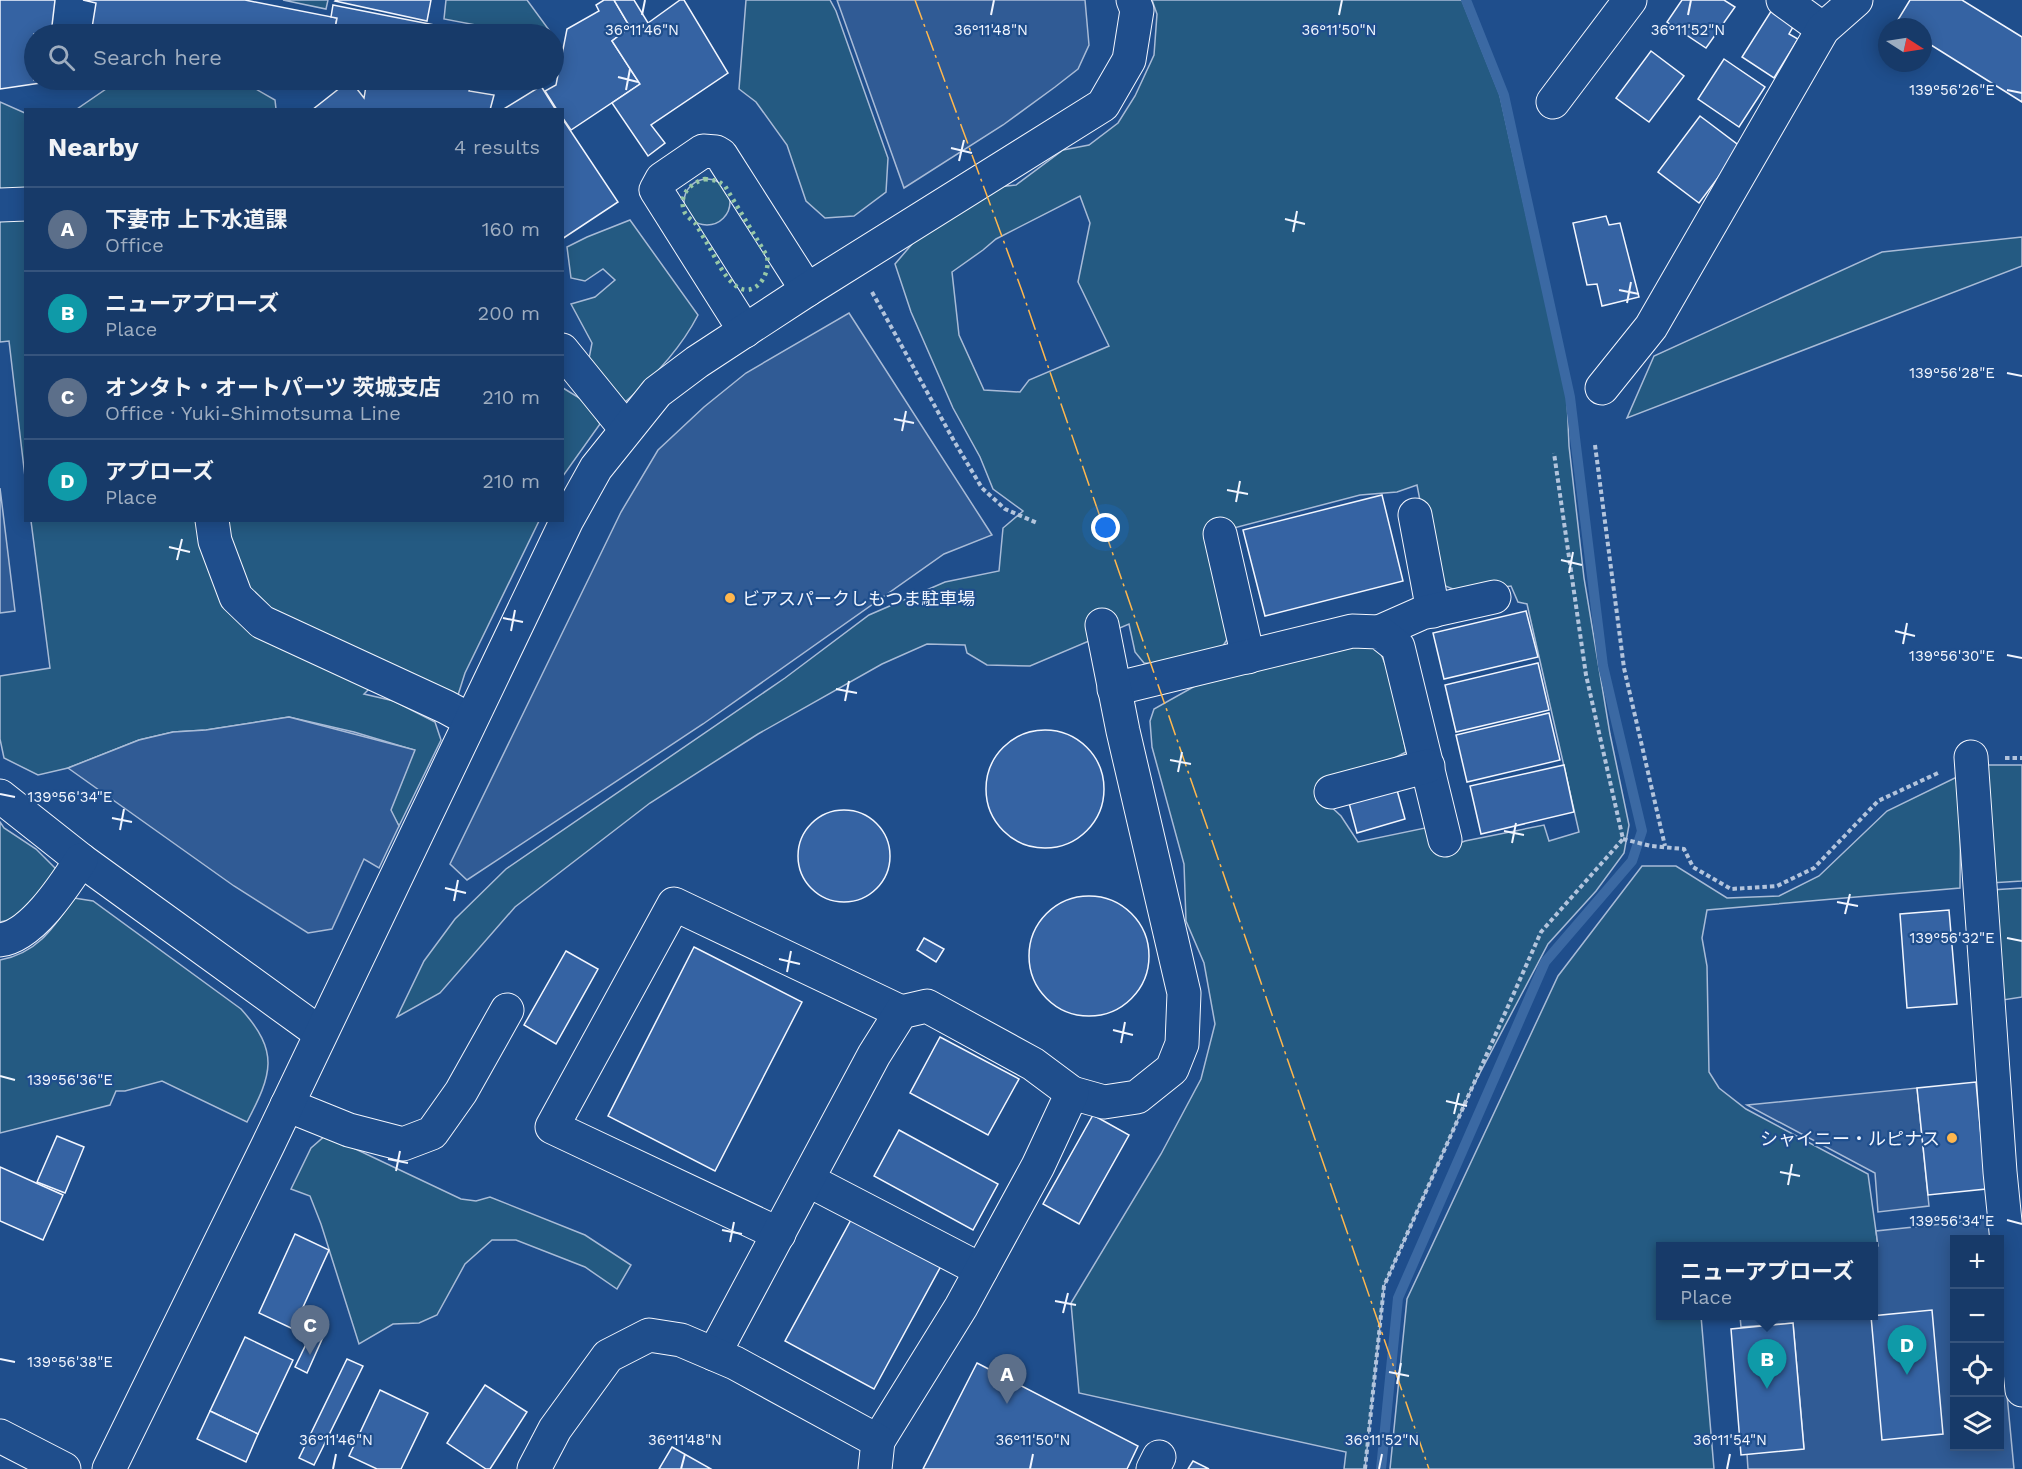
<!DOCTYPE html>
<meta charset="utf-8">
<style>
body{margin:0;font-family:"Work Sans","Noto Sans JP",sans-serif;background:#244571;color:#f1f3f6}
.controls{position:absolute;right:18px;bottom:18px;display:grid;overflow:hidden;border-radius:0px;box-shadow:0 3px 15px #0003}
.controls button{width:54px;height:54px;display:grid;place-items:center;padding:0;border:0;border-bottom:2px solid #36547d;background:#173a69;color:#f1f3f6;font:30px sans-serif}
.compass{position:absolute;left:1878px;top:18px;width:54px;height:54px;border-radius:50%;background:#173a69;box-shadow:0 3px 15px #0003;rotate:102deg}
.you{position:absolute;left:1106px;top:528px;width:21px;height:21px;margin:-15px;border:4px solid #fff;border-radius:50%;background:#1a73e8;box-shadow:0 0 0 9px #1a73e833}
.badge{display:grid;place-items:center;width:39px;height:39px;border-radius:50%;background:#ffb74d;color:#fff;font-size:20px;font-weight:700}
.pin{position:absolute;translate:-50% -50px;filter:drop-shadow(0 2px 3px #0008)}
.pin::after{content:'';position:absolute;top:32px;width:21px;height:18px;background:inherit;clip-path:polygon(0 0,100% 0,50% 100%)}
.popup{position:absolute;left:1656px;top:1242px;width:222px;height:78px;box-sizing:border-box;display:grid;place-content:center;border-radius:0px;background:#173a69;filter:drop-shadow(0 2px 4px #0005);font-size:20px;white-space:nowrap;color:#9eadc0}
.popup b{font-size:22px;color:#f1f3f6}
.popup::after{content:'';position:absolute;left:50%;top:100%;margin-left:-12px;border:12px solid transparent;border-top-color:#173a69}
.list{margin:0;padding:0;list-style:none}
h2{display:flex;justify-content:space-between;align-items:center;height:78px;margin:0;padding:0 24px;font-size:26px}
h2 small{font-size:20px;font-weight:400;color:#9eadc0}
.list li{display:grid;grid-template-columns:39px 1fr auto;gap:18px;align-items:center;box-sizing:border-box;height:84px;padding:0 24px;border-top:2px solid #36547d}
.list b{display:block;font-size:22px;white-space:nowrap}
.list p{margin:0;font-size:20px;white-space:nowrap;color:#9eadc0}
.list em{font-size:20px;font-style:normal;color:#9eadc0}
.icon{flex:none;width:33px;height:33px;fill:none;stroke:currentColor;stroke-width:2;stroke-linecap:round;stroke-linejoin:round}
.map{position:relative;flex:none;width:2022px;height:1469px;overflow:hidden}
.search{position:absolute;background:#173a69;box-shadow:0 3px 15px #0003;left:24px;top:24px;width:540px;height:66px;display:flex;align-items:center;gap:15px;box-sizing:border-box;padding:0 21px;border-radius:33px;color:#9eadc0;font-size:22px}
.panel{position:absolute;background:#173a69;box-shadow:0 3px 15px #0003;left:24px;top:108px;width:540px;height:414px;border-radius:0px}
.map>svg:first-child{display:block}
.green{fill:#245a82;stroke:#a8bbd7;stroke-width:1.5;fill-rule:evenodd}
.parking{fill:#305b95;stroke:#a8bbd7;stroke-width:1.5}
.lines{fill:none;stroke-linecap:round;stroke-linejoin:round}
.stream{stroke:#3b69a3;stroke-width:10}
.building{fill:#3563a3;stroke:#f2f6ff;stroke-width:1.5}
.minor-casing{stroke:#f2f6ff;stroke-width:35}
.major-casing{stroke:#f2f6ff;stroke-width:35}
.path{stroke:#b3c4dc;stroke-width:4;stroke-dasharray:4.5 3;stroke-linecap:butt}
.minor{stroke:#1f4e8c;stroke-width:33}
.major{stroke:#1f4e8c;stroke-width:33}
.hedge{stroke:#97c8a6;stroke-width:4.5;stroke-dasharray:3 4.5;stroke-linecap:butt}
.power{stroke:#ffb74d;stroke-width:1.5;stroke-dasharray:21 4.5 3 4.5;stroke-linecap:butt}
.ticks{fill:none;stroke:#f2f6ff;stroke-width:2}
.poi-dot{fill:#ffb74d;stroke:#1f4e8c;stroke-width:2}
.labels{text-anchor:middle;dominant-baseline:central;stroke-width:4.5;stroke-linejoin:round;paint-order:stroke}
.poi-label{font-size:18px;fill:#f2f6ff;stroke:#1f4e8c;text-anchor:start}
.ticks-label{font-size:15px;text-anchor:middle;fill:#f2f6ff;stroke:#1f4e8c;stroke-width:4.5;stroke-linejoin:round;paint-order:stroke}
</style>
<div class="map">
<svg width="2022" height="1469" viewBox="0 0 2022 1469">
<rect width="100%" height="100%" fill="#1f4e8c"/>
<g class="green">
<path d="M283 0H328L326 9Z"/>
<path d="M446 0H527L552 34 502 30 444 19Z"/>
<path d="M746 0H830L836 11 888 158 886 192 854 216 825 218 806 201 787 145 756 102 739 89Z"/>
<path d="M1152 0H1462L1500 95 1567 398 1569 446 1584 578 1610 734 1629 825 1624 853 1596 891 1548 944 1470 1092 1384 1286 1365 1469H1344L1346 1452 1079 1393 1071 1303 1161 1154 1201 1079 1215 1024 1204 963 1186 921 1184 864 1152 747 1150 721 1154 709 1195 686 1360 643 1378 647 1391 678 1406 752 1363 774 1325 801 1341 816 1358 842 1425 828 1433 843 1449 847 1465 841 1544 825 1549 841 1579 832 1527 604 1518 602 1511 586 1460 592 1438 583 1429 547 1417 485 1397 492 1360 495 1207 535 1228 638 1221 649 1163 664 1144 663 1135 652 1129 624 1030 666 987 665 967 653 965 645 927 644 882 664 758 734 650 803 515 907 440 993 397 1017 424 961 455 919 506 869 785 678 869 615 945 582 999 571 1003 528 1023 511 993 489 980 457 953 408 911 312 895 264 918 237 997 187 1016 185 1063 150 1089 145 1118 123 1135 96 1154 55 1157 14ZM1080 196 1090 223 1078 282 1109 346 1029 380 1020 392 984 390 959 335 952 272 983 250 996 239Z"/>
<path d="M136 80H218L247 84 275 100 276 109H77L112 85Z"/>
<path d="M0 102 25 113V477L9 341 0 342Z"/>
<circle cx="707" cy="202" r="23"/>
<path d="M630 220 698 315C681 348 653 378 625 402L587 369 592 343 571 304 595 297 615 280 603 269 585 281 571 278 567 247 587 237Z"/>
<path d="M2022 237V266L1627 418 1654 356 1882 252Z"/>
<path d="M563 388 586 402 600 424 563 476Z"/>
<path d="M31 521H539L465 673 458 695 385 673 364 694 394 701 435 722 441 740 399 826 390 810 414 750 354 732 289 717 206 730 173 732 139 740 68 768 38 775 4 758 0 739V676L50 668Z"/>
<path d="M1980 765H2022V881L1990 883Z"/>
<path d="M1961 775 1960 888 1707 910 1702 938 1707 966 1709 1072 1719 1088 1746 1109 1868 1174 1878 1246H1660V1316H1701L1714 1469H1390L1407 1299 1558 976 1642 866H1676L1727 898 1779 896 1819 876 1887 811Z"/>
<path d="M0 822 4 828 36 849 59 872 13 919 0 922Z"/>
<path d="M2022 888V997L2003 1000 1991 890Z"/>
<path d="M74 898 93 901 241 1009C280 1052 272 1074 247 1122L162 1081 125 1091H116L110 1105 0 1133V960C38 953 54 927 74 898Z"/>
<path d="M326 1135 461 1199 476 1201 490 1197 585 1235 631 1265 617 1289 585 1267 516 1240H492L465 1264 437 1315 419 1323 393 1324 359 1344 321 1224 310 1196 291 1189 311 1148Z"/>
</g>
<g class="parking">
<path d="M837 0H1085L1089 45 1078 69 1055 87 1003 125 904 188Z"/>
<path d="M849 313 992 535 944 554 703 724 467 880 450 864 621 512 658 450 704 407 746 373Z"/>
<path d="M0 488 15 611 0 613Z"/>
<path d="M289 717 415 750 391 810 399 826 379 868 364 859 332 929 308 933 234 886 68 768 139 740 173 732 206 730Z"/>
<path d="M1917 1088 1929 1206 1878 1212 1875 1173 1747 1105Z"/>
<path d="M1990 1219 1992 1239 1954 1240V1446H2000V1321L2014 1469H1748L1747 1454 1804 1448 1793 1323 1741 1327 1740 1316H1874V1247L1878 1246 1876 1231Z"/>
</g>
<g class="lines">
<path class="stream" d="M1381 1469 1398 1298 1545 962 1632 861 1642 831 1603 666 1570 397 1504 95 1466 0"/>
</g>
<g class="building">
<path d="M0 0H55L51 34H34V80H47V82L0 89Z"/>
<path d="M83 0H245L337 18 334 34H91L96 3Z"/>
<path d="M336 0H431L427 21 335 1Z"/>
<path d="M604 0H614L630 27 612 41 640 84 571 130 562 117V110H557L545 91 556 85 567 29 599 11 596 5Z"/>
<path d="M614 0H634L648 23 680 0H684L728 73 651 125 665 143 648 156 612 103 640 84 612 41 630 27Z"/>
<path d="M1682 0H1724L1735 7 1706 48 1667 22Z"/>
<path d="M1910 0H1962L2022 37V102L1923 40V27H1902L1896 23Z"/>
<path d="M333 5 480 34H391L363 29 361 34H334L337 18 331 17Z"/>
<path d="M1775 5 1797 20 1789 34 1798 39 1774 78 1742 57Z"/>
<path d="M554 49 558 50 555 67H554Z"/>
<path d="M1651 51 1684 76 1649 122 1616 98Z"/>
<path d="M1724 59 1765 87 1739 127 1698 99Z"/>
<path d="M350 80 364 98 367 80H472L469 91 494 95 490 110H312Z"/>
<path d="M541 86 556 110H502Z"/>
<path d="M1700 116 1741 147 1699 203 1658 172Z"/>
<path d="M562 118 618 202 562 239Z"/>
<path d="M1606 216 1609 225 1620 223 1639 297 1602 306 1597 284 1587 285 1573 223Z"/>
<path d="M1382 495 1403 581 1265 616 1243 530Z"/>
<path d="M1526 611 1538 657 1444 679 1433 633Z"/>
<path d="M1538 663 1549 710 1456 732 1445 685Z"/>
<path d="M1549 713 1560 760 1467 782 1456 735Z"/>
<circle cx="1045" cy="789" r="59"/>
<path d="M1564 765 1574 812 1481 834 1470 786Z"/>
<path d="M1397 790 1405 819 1357 833 1349 803Z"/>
<circle cx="844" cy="856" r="46"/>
<circle cx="1089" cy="956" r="60"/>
<path d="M1949 910 1957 1004 1907 1008 1900 914Z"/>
<path d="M924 938 944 949 936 962 917 950Z"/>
<path d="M694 947 802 1002 715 1171 608 1116Z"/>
<path d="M566 951 598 969 556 1044 524 1025Z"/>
<path d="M940 1037 1019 1079 988 1135 910 1093Z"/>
<path d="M1976 1082 1986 1189 1928 1195 1917 1088Z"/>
<path d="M1093 1115 1129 1135 1079 1224 1043 1204Z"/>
<path d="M899 1130 998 1184 973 1230 874 1176Z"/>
<path d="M57 1136 84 1147 65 1193 37 1182Z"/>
<path d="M0 1167 63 1195 43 1240 0 1221Z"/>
<path d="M852 1218 941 1266 874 1389 785 1341Z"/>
<path d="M295 1234 329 1250 293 1329 259 1313Z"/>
<path d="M1932 1310 1943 1434 1882 1440 1871 1316Z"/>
<path d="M1793 1323 1804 1449 1741 1455 1731 1329Z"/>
<path d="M312 1332 323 1337 307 1373 295 1367Z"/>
<path d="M245 1337 293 1360 258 1434 210 1411Z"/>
<path d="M347 1359 363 1366 314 1465 299 1458Z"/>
<path d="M977 1363 1138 1446 1127 1469H923Z"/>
<path d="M485 1385 527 1412 490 1469H486L447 1443Z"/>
<path d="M380 1390 428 1413 401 1469H377L349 1456Z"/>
<path d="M210 1411 258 1434 246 1462 197 1439Z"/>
<path d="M672 1447 711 1469H659Z"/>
<path d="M1193 1461 1209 1469H1188Z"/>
</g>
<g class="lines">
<defs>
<g id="minor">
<path d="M1783 0 1823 29"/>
<path d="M1553 102 1630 0"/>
<path d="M0 205 26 204"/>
<path d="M745 331 656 190 662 179 703 151 716 152 721 155 807 290"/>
<path d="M562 350 626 429"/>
<path d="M1602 388 1651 327 1823 29 1856 0"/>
<path d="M1415 515 1433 611"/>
<path d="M212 520 215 541 236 597 262 622 446 707 470 720"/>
<path d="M1220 534 1248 657"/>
<path d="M1379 632 1422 613 1494 597"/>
<path d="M1114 689 1352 631 1379 632 1398 647 1445 840"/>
<path d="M1971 757 2000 1172 2022 1390"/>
<path d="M1331 792 1428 766"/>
<path d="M0 796 81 860 320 1033"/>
<path d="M0 940C32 936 64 886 81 860"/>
<path d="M1072 1093 1104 1102 1137 1097 1172 1069 1182 1044 1184 993 1123 731 1102 625"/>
<path d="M287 1105 349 1130 403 1144 432 1133 461 1092 507 1010"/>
<path d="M808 1180 981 1270"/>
<path d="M779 1234 552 1127 674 904 901 1012"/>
<path d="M714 1354 874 1055 901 1012 927 1006 1033 1064 1072 1093 1038 1166 961 1307 878 1441"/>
<path d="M109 1469 268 1145 567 520 596 468 657 392 697 362 807 290 1103 105 1129 60 1137 10 1133 0"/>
<path d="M534 1469 555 1429 608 1356 649 1335 681 1340 735 1363 878 1441 875 1469"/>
<path d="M1153 1469 1159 1457"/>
</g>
<path id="major" d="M0 1436 64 1469"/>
</defs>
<use href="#minor" class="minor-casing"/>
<use href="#major" class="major-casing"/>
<g class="path">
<path d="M872 292 954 441 982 488 1005 509 1037 523"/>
<path d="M1595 445 1624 668 1665 846"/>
<path d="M2005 758H2022"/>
<path d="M1623 839 1651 846 1684 849 1693 867 1731 889 1777 886 1814 868 1878 801 1938 773"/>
<path d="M1365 1469 1384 1286 1541 932 1623 839 1586 675 1554 453"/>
</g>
<use href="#minor" class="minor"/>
<use href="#major" class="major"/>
<path class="hedge" d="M705 179 718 181 725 186 767 256C771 276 754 299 736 286 723 276 715 257 707 243 703 237 699 229 695 223 692 220 687 217 685 213 677 196 690 183 705 179Z"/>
<path class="power" d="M915 0 1022 291 1429 1469"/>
</g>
<path class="ticks" d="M642 15 645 0M991 15 994 0M1339 15 1342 0M1688 15 1691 0M618 77 638 82M626 90 630 69M2007 90 2022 93M951 148 972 153M959 161 964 140M1285 219 1305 224M1293 232 1297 211M1619 290 1639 294M1627 303 1631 282M2007 373 2022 376M894 419 914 423M902 431 906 411M1227 490 1248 494M1236 502 1240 481M169 547 190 552M177 560 182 539M1561 560 1582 565M1569 573 1573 552M503 618 523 622M511 631 515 610M1895 631 1915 636M1903 644 1907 623M2007 655 2022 658M836 689 857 693M845 701 849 681M1170 760 1191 764M1178 772 1182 752M0 794 15 797M112 818 132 822M120 830 124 809M1504 831 1524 835M1512 843 1516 823M445 888 466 893M454 901 458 880M1837 902 1858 906M1845 914 1850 894M2007 938 2022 941M779 959 800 964M787 972 791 951M1113 1030 1133 1035M1121 1043 1125 1022M0 1076 15 1080M1446 1101 1467 1106M1454 1114 1459 1093M388 1159 408 1163M396 1171 400 1151M1780 1172 1800 1176M1788 1185 1792 1164M2007 1220 2022 1224M722 1230 742 1234M730 1242 734 1222M1055 1301 1076 1305M1063 1313 1068 1293M0 1359 15 1362M1389 1372 1409 1376M1397 1384 1401 1363M333 1469 336 1454M681 1469 685 1454M1030 1469 1033 1454M1379 1469 1382 1454M1727 1469 1730 1454"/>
<g class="poi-dot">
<circle cx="730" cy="598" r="6"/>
<circle cx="1952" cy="1138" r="6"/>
</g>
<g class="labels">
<g class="poi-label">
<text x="742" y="598">ビアスパークしもつま駐車場</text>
<text x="1940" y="1138" text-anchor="end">シャイニー・ルピナス</text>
</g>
</g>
<g class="ticks-label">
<text x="642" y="35">36°11'46"N</text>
<text x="991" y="35">36°11'48"N</text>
<text x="1339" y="35">36°11'50"N</text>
<text x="1688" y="35">36°11'52"N</text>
<text x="1952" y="95">139°56'26"E</text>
<text x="1952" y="378">139°56'28"E</text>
<text x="1952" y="661">139°56'30"E</text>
<text x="70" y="802">139°56'34"E</text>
<text x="1952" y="943">139°56'32"E</text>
<text x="70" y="1085">139°56'36"E</text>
<text x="1952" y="1226">139°56'34"E</text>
<text x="70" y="1367">139°56'38"E</text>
<text x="336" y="1445">36°11'46"N</text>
<text x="685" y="1445">36°11'48"N</text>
<text x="1033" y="1445">36°11'50"N</text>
<text x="1382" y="1445">36°11'52"N</text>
<text x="1730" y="1445">36°11'54"N</text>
</g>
</svg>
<div class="controls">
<button>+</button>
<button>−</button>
<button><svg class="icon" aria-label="locate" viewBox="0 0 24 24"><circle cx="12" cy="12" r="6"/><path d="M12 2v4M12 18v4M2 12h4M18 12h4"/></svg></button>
<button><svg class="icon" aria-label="layers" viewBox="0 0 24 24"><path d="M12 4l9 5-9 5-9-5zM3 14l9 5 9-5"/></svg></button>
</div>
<svg class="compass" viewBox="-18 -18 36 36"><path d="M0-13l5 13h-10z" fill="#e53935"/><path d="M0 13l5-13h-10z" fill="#9eadc0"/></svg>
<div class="you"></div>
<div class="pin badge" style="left:1007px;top:1404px;background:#5c6f8a">A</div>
<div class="pin badge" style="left:1767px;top:1389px;background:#0f9aa8">B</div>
<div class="popup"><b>ニューアプローズ</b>Place</div>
<div class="pin badge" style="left:310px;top:1355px;background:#5c6f8a">C</div>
<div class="pin badge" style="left:1907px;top:1375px;background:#0f9aa8">D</div>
<div class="search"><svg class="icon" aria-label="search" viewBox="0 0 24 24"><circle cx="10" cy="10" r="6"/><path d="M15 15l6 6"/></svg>Search here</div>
<section class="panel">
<h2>Nearby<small>4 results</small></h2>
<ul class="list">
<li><span class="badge" style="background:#5c6f8a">A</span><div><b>下妻市 上下水道課</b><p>Office</p></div><em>160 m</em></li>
<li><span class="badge" style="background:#0f9aa8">B</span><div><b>ニューアプローズ</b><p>Place</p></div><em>200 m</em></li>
<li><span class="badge" style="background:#5c6f8a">C</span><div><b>オンタト・オートパーツ 茨城支店</b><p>Office · Yuki-Shimotsuma Line</p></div><em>210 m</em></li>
<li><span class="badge" style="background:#0f9aa8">D</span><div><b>アプローズ</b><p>Place</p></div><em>210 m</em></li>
</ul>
</section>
</div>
